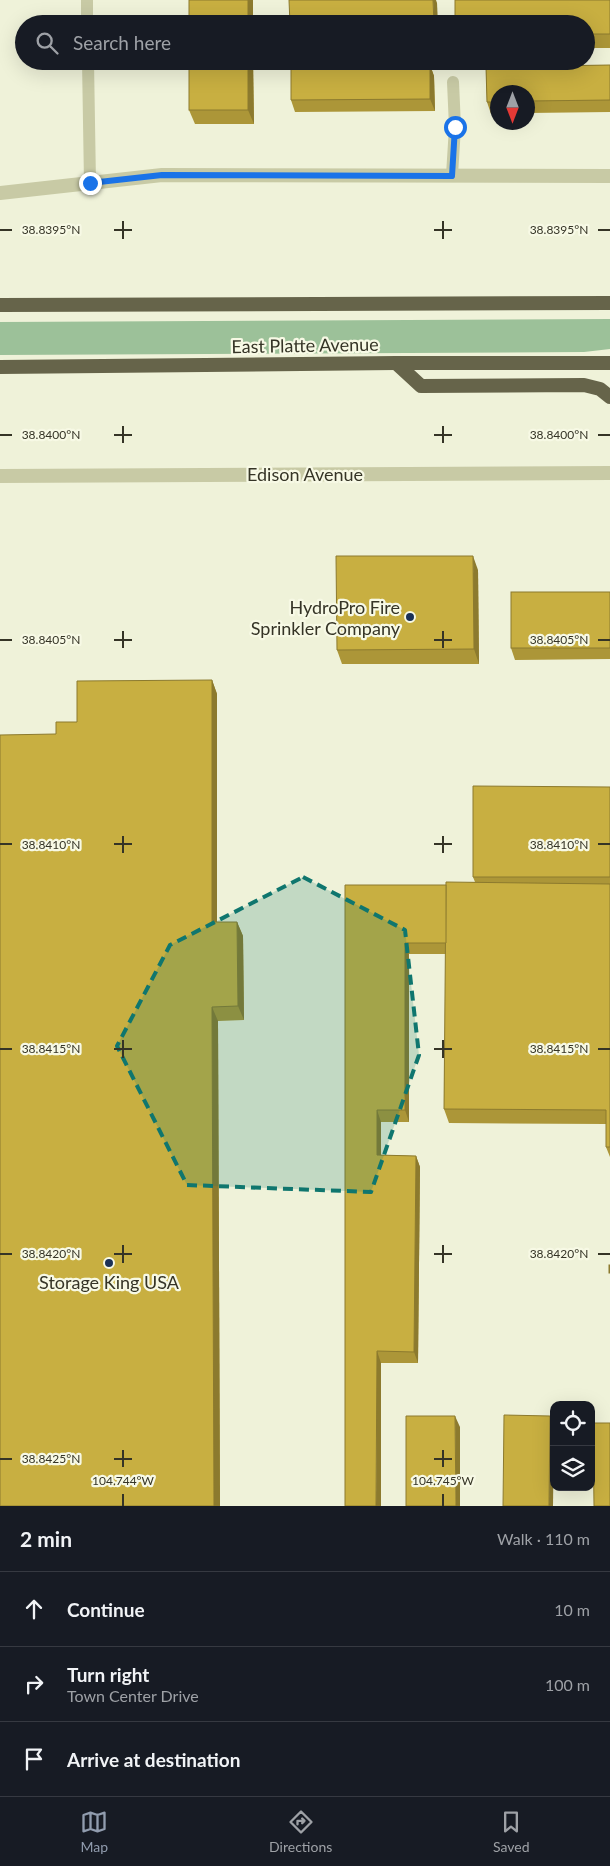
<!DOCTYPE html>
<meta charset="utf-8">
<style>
body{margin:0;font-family:Lato,sans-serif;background:#242831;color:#f1f3f6}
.controls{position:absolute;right:15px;bottom:15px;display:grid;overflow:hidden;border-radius:10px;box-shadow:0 5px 20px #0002}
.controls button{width:45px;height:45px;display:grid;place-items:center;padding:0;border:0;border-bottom:1px solid #363941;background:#171b24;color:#f1f3f6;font:25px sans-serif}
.compass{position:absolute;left:490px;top:85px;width:45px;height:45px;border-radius:50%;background:#171b24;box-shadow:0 5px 20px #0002;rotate:180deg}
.stop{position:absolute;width:15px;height:15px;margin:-11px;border:4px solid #1a73e8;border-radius:50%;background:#fff}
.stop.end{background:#1a73e8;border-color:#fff;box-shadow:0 1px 5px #0008}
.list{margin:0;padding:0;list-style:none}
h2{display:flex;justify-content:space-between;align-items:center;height:65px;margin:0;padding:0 20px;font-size:21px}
h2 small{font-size:16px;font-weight:400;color:#9ea1a6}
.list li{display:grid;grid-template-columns:32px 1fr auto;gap:15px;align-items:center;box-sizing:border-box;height:75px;padding:0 20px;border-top:1px solid #363941}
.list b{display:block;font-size:19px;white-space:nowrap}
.list p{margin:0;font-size:16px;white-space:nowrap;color:#9ea1a6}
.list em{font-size:16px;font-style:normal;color:#9ea1a6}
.icon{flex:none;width:28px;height:28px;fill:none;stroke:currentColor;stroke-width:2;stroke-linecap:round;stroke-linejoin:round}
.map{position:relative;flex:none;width:610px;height:1506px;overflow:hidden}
.search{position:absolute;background:#171b24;box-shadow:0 5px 20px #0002;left:15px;right:15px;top:15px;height:55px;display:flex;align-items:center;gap:12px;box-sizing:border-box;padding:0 18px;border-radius:28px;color:#9ea1a6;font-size:19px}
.sheet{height:290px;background:#171b24}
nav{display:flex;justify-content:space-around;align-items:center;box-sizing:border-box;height:70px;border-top:1px solid #363941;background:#171b24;font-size:14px;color:#9ea1a6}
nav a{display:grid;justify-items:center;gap:2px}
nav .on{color:#919cae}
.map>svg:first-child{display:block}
.green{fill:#9cc199}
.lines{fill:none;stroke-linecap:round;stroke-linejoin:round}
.service{stroke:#c8caa5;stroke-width:12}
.minor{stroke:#c8caa5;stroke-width:14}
.trunk{stroke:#66644a;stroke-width:14}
.wall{fill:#ac9638}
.shaded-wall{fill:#8c7a2e}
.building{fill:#c8af41;stroke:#8c7a2e}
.route{stroke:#1a73e8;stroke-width:6}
.marked{fill:#0f766e;fill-opacity:0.2;stroke:#0f766e;stroke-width:4;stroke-dasharray:10 6;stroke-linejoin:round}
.ticks{fill:none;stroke:#353426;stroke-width:2}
.poi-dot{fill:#1b3157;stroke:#f7f9e5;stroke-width:2}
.labels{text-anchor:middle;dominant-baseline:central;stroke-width:4.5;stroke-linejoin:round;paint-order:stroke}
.street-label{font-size:18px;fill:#353426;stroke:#f7f9e5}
.poi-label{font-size:18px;fill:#353426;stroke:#f7f9e5;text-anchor:end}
.ticks-label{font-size:12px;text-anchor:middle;fill:#353426;stroke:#f7f9e5;stroke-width:4.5;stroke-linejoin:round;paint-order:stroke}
</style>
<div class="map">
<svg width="610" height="1506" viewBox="0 0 610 1506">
<rect width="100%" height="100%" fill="#eff2d9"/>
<path class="green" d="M610 319V349L584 352 0 355V322Z"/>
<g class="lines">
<g class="service">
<path d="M87 0V24"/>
<path d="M88 61 90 183"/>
<path d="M452 175 455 127 453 82"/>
</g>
<g class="minor">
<path d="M0 193 162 175 610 176"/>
<path d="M0 476 610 473"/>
</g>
<g class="trunk">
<path d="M0 305 610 303"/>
<path d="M396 363 421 386 584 385 600 389 610 397"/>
<path d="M0 367 396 363H610"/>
</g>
</g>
<g class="wall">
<path d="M610 0V48H586V24Z"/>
<path d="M189 61H253L254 124H195L189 110Z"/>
<path d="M430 65 434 76 435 111 295 112 291 100Z"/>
<path d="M610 65V112L528 113V92H498V114H491L487 102 486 67Z"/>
<path d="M478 570 479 664H342L337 650Z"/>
<path d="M610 592V659L515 660 511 648Z"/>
<path d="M212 680 217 694V922H237L243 936 244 1020 218 1021 220 1506H0L77 722Z"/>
<path d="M610 787V1157L606 1147V1124L449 1123 444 1109 446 954H409V1122H381V1155L416 1156 420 1167 418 1363H381V1506L345 885H446L475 882 473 877Z"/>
</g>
<g class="shaded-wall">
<rect x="248" y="0" width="5" height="24"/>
<path d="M433 0H436L437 3 438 24H434Z"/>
<path d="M248 61H253L254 124 248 110Z"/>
<path d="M430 65 434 76 435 111 430 99Z"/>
<path d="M473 556 478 570 479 664 474 649Z"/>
<path d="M212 680 217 694V936L212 922Z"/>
<path d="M237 922 243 936 244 1020 238 1006Z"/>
<path d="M405 943 409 954V1122L405 1110Z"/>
<path d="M212 1007 218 1021 220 1506H214Z"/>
<path d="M377 1110 381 1122V1167L377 1155Z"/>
<path d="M416 1156 420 1167 418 1363 414 1352Z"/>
<path d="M377 1351 381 1363V1506H376Z"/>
<path d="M455 1416 460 1427V1506H456Z"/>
<path d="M550 1416 554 1426 553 1506H549Z"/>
</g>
<g class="building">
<rect x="189" y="0" width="59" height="24"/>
<path d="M289 0H433L434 24H290Z"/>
<path d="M455 0H610V34H586V24H455Z"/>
<rect x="189" y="61" width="59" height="49"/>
<path d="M430 65V99L291 100V66Z"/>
<path d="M610 65V100L528 101V92H498V102H487L486 67Z"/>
<path d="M336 556H473L474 649 337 650Z"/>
<rect x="511" y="592" width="99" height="56"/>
<path d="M212 680V922H237L238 1006 212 1007 214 1506H0V735L56 734V722H77V681Z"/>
<path d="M473 786 610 787V877H473Z"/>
<path d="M446 882 610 884V1147H606V1110L444 1109Z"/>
<path d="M345 885H446V943H405V1110H377V1155L416 1156 414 1352 377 1351 376 1506H345Z"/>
<rect x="609" y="1265" width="1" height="8"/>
<path d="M504 1415 550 1416 549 1506H503Z"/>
<path d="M406 1416H455L456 1506H406Z"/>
<path d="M593 1423H610V1506H594Z"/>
</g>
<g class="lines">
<path class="route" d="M90 183 162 175 452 176 455 127"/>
</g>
<path class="marked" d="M303 877 405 930 419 1055 371 1192 187 1185 117 1046 170 945Z"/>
<path class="ticks" d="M123 221V239M443 221V239M0 230H12M114 230H132M434 230H452M598 230H610M123 426V443M443 426V443M0 435H12M114 435H132M434 435H452M598 435H610M123 631V648M443 631V648M0 640H12M114 640H132M434 640H452M598 640H610M123 836V853M443 836V853M0 844H12M114 844H132M434 844H452M598 844H610M123 1040V1058M443 1040V1058M0 1049H12M114 1049H132M434 1049H452M598 1049H610M123 1245V1263M443 1245V1263M0 1254H12M114 1254H132M434 1254H452M598 1254H610M123 1450V1467M443 1450V1467M0 1459H12M114 1459H132M434 1459H452M123 1494V1506M443 1494V1506"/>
<g class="poi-dot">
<circle cx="410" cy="617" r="5"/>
<circle cx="109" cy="1263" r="5"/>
</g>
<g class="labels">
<g class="street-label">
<text transform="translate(305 345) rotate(-1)">East Platte Avenue</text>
<text x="305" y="474">Edison Avenue</text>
</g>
<g class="poi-label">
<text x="400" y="607">HydroPro Fire<tspan x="400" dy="21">Sprinkler Company</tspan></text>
<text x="109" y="1282" text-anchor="middle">Storage King USA</text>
</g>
</g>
<g class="ticks-label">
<text x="559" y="234">38.8395°N</text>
<text x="51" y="234">38.8395°N</text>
<text x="559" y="439">38.8400°N</text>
<text x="51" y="439">38.8400°N</text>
<text x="559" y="644">38.8405°N</text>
<text x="51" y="644">38.8405°N</text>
<text x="51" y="849">38.8410°N</text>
<text x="559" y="849">38.8410°N</text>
<text x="559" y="1053">38.8415°N</text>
<text x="51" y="1053">38.8415°N</text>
<text x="51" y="1258">38.8420°N</text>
<text x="559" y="1258">38.8420°N</text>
<text x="51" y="1463">38.8425°N</text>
<text x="123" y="1485">104.744°W</text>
<text x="443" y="1485">104.745°W</text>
</g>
</svg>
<div class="controls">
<button><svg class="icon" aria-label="locate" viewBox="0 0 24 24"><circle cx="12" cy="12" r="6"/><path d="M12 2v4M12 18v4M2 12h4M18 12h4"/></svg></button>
<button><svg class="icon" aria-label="layers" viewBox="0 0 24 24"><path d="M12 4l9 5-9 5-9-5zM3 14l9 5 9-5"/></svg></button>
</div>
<svg class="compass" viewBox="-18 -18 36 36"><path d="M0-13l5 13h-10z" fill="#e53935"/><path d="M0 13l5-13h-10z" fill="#9ea1a6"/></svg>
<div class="stop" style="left:455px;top:127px"></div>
<div class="stop end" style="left:90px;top:183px"></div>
<div class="search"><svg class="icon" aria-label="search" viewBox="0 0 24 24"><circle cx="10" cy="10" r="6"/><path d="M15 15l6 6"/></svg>Search here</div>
</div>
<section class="sheet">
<h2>2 min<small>Walk · 110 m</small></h2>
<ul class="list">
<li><svg class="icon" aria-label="ahead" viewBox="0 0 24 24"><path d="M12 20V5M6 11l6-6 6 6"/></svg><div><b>Continue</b></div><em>10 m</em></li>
<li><svg class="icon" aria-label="right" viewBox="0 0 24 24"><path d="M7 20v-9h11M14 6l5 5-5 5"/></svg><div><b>Turn right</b><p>Town Center Drive</p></div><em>100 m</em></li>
<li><svg class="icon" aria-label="arrive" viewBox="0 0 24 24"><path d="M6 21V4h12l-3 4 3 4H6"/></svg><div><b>Arrive at destination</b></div></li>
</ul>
</section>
<nav>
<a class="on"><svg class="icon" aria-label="map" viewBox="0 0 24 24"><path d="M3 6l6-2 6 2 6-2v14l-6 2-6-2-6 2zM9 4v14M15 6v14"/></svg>Map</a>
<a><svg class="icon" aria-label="directions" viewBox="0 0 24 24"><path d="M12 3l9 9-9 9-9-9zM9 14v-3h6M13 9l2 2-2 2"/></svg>Directions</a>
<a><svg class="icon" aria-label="saved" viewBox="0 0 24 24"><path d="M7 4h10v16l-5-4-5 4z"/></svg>Saved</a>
</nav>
